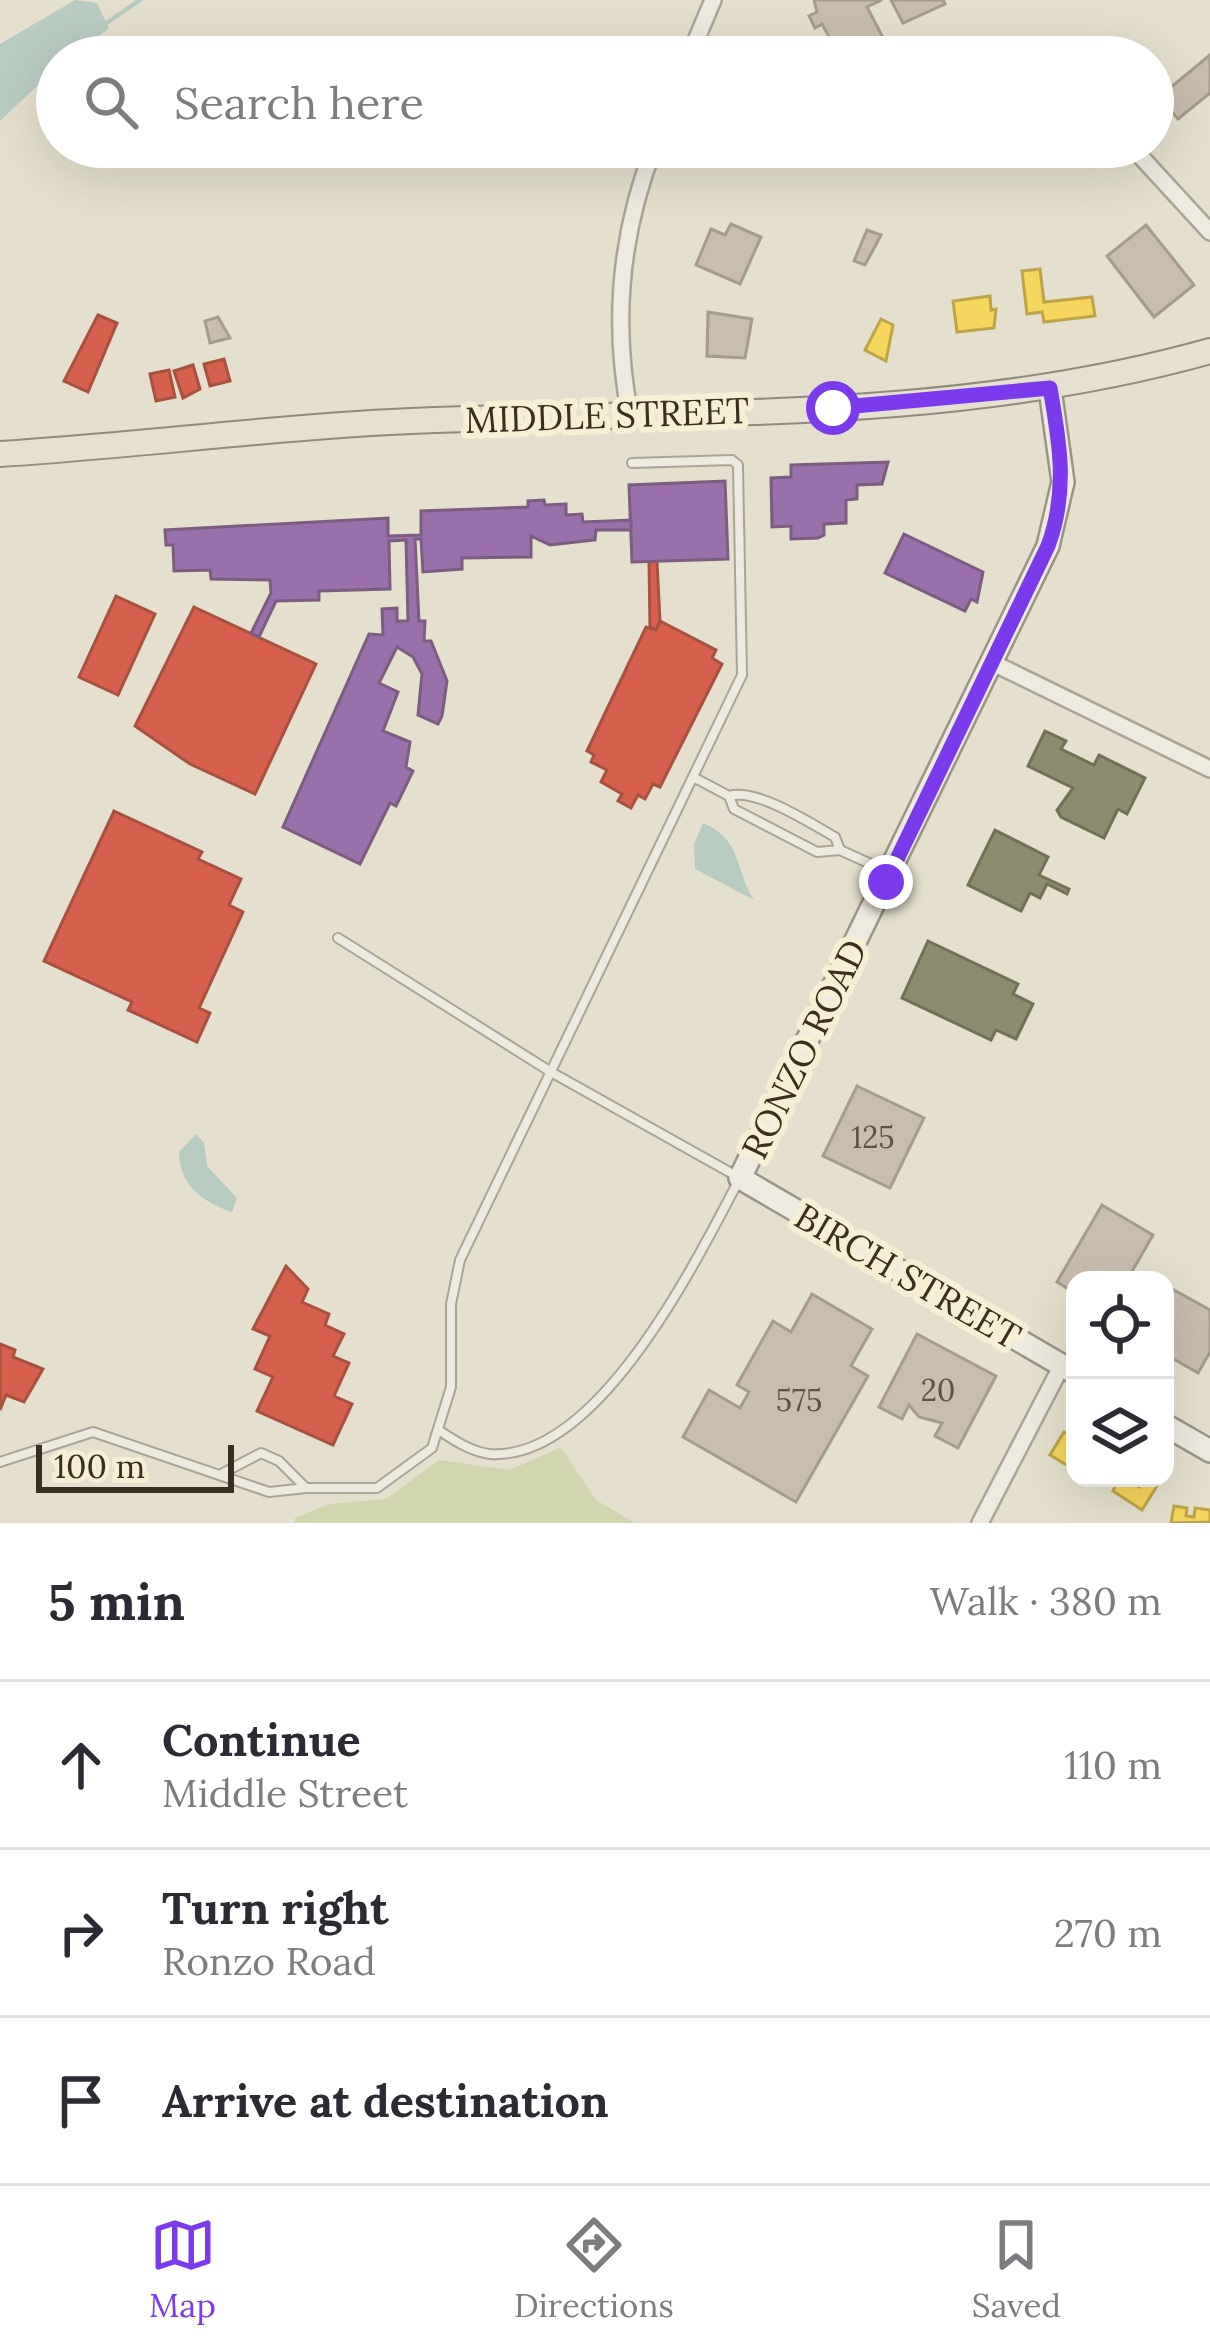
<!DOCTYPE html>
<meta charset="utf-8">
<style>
body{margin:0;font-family:Lora,serif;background:#f7f7f7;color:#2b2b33}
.controls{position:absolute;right:36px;bottom:36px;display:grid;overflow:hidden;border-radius:24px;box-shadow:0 12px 48px #0002}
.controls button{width:108px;height:108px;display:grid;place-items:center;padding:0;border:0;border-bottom:3px solid #e1e1e2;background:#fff;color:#2b2b33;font:60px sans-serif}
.scale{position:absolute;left:36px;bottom:30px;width:198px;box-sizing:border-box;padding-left:12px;border:6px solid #3a2e1e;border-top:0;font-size:33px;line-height:42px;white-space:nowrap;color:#3a2e1e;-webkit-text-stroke:9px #f6efd3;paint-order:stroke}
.stop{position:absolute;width:36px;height:36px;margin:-27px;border:9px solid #7c3aed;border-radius:50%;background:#fff}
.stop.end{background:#7c3aed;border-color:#fff;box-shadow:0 3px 12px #0008}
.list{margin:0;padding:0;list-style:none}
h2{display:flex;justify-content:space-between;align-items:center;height:156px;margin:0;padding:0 48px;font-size:51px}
h2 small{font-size:39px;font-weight:400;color:#7c7c81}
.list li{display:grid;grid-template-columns:78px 1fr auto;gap:36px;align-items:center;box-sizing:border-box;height:168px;padding:0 48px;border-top:3px solid #e1e1e2}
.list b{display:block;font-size:45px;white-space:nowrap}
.list p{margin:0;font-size:39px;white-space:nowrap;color:#7c7c81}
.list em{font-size:39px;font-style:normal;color:#7c7c81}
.icon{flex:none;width:66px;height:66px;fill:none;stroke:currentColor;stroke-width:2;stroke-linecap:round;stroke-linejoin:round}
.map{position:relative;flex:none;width:1210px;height:1523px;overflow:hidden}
.search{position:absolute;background:#fff;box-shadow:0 12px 48px #0002;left:36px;right:36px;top:36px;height:132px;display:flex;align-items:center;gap:30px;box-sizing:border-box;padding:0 42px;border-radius:66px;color:#7c7c81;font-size:45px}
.sheet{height:660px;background:#fff}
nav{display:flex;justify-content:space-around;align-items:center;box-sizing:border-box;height:168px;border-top:3px solid #e1e1e2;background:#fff;font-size:33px;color:#7c7c81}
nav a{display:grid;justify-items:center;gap:6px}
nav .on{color:#7c3aed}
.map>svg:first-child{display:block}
.green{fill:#d2d6af}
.water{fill:#b8cbc1}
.homes{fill:#f6d55c;stroke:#bea349;stroke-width:3}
.shops{fill:#d6604d;stroke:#a7513f;stroke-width:3}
.offices{fill:#9970ab;stroke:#7c5c81;stroke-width:3}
.industry{fill:#8c8c6e;stroke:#737056;stroke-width:3}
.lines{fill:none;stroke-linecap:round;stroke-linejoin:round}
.stream{stroke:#b8cbc1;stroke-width:4.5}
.building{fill:#c9beae;stroke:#a59c8c;stroke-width:3}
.lane-casing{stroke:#aaa496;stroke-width:12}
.street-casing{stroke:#aaa496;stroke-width:20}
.secondary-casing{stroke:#9a9486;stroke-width:26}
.primary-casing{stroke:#908a7d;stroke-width:28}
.lane{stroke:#eeeadf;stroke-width:8}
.street{stroke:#eeeadf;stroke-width:15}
.secondary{stroke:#eeeadf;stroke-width:21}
.primary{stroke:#e5e0d0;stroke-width:24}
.route{stroke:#7c3aed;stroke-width:15}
.labels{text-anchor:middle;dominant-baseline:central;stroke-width:12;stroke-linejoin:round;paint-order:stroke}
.number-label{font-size:30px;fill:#5e5242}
.street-label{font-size:36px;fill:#3a2e1e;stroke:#f6efd3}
</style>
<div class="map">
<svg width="1210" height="1523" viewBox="0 0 1210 1523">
<rect width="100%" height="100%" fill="#e5e0cd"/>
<path class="green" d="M561 1447 596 1500 635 1523H294L295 1518 329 1504 386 1499 439 1460 510 1470Z"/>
<g class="water">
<path d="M75 0 97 3 109 28 72 57H57V67L0 121V44Z"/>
<path d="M703 823C743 840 734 869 754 900L695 869 694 844Z"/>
<path d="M196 1134 204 1143 207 1166 237 1198 232 1212C202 1202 179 1185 179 1152Z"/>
</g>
<g class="homes">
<path d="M1040 269 1044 302 1092 297 1095 316 1044 322 1042 312 1027 314 1022 271Z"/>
<path d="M990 296 991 310 996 309 994 328 957 332 953 301Z"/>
<path d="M881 319 893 325 886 361 865 350Z"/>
<path d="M1064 1432 1075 1438 1069 1448 1075 1449V1470L1050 1455Z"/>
<path d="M1119 1478H1136L1133 1483 1139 1487 1145 1479 1157 1486 1142 1510 1113 1491Z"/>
<path d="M1174 1506 1187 1508 1186 1516 1194 1517 1195 1508 1210 1510V1522L1171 1523Z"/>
</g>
<g class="shops">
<path d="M98 315 117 323 88 392 64 381Z"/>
<path d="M224 359 230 381 210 386 204 364Z"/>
<path d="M193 365 200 389 183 398 174 371Z"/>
<path d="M169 370 175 397 156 401 150 374Z"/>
<path d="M657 561 660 621 656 630 650 627 649 562Z"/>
<path d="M116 596 155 614 118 695 79 677Z"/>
<path d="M194 607 316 664 255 794 190 764 135 726Z"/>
<path d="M660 621 716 650 712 658 722 664 660 787 653 784 645 799 638 795 631 808 618 801 622 794 601 782 607 770 591 762 594 755 587 751 646 627 656 630Z"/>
<path d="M114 811 202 852 198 859 241 879 229 905 243 912 199 1008 210 1013 197 1042 128 1010 132 1002 44 961Z"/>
<path d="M286 1266 308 1289 302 1302 329 1314 325 1325 344 1334 333 1356 349 1363 334 1396 352 1404 333 1445 257 1411 273 1377 255 1369 270 1336 253 1329Z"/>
<path d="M0 1344 15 1350 13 1357 43 1369 24 1402 6 1395 0 1410Z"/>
</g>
<g class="offices">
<path d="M888 462 882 484 857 485V499L846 500V523L824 524V535L818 538 791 539V526L772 527 771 478 791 477V465Z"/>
<path d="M725 481 728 559 632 562 629 485Z"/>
<path d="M544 500 545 505 566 504V515L582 514 583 522 631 520V530H596L595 540 550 545 531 536V557L462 558V569L423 572 421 539H415L419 621H425L424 641H431L447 681 442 716 438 724 418 715 422 674 413 657 397 647 379 683 398 692 383 731 410 742 406 767 413 771 396 806 390 803 360 864 283 827 369 634 383 635 382 609 397 608V621H408L406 540 389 541 390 589 319 591V600L276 601 259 637 251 633 271 593 270 580 211 579 210 570 174 571 173 545H166L165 530 388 518V536L421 535V511L528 507V501Z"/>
<path d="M904 534 983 572 977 602 971 599 965 611 885 573Z"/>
</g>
<g class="industry">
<path d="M1045 731 1066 741 1061 749 1094 765 1099 755 1145 778 1127 814 1118 809 1104 838 1061 817 1057 810 1073 788 1028 766Z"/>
<path d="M995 830 1048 857 1039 875 1069 889 1067 894 1047 884 1040 898 1030 893 1021 911 968 885Z"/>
<path d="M928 941 1018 984 1013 994 1033 1004 1016 1039 996 1030 991 1040 902 998Z"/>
</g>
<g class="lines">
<path class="stream" d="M108 22 140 0"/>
</g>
<g class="building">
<path d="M814 0H882L867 7 893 57H829L838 53 822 24 815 28 809 16 817 12Z"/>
<path d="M891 0H943L945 4 903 23Z"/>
<path d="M1210 55V93L1178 119 1159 97Z"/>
<path d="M731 224 761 237 740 284 696 265 711 229 725 235Z"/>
<path d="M1146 225 1194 285 1154 317 1107 256Z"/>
<path d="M867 230 881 235 865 265 854 261Z"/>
<path d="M708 312 752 319 745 358 707 356Z"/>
<path d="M218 317 230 338 210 343 205 321Z"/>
<path d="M857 1086 924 1118 890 1188 823 1156Z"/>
<path d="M1102 1205 1153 1235 1127 1280H1075V1293L1057 1282Z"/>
<path d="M1174 1290 1210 1310V1352L1198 1373 1165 1354V1306Z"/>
<path d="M812 1294 872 1329 851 1366 868 1376 796 1502 683 1437 709 1390 740 1408 749 1392 737 1385 773 1321 791 1332Z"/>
<path d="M917 1334 996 1376 958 1448 935 1436 942 1423 919 1417 909 1405 902 1419 879 1407Z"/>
</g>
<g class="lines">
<defs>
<g id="lane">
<path d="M693 777 729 796 734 809 817 852 840 850 884 870"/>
<path d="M729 796C757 788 810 823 835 837L840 850"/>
<path d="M338 938 551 1072 740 1178C697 1259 599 1461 490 1454 472 1452 455 1441 440 1431"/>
<path d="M0 1462 93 1432 269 1492 306 1488 279 1461 261 1453 223 1473"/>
<path d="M306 1488H377L432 1448 451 1387V1304L460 1260 742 675 738 465 732 460 632 463"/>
</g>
<g id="street">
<path d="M689 57 713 0"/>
<path d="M1132 147 1210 232"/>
<path d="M630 415C612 323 620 234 654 147"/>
<path d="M993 663 1210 769"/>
<path d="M980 1523 1062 1365"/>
</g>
<g id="secondary">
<path d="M1050 389 1063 482 1048 546 740 1178 1075 1373"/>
<path d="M1165 1425 1210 1451"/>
</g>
<path id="primary" d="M0 454C145 445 289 425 435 420 694 411 958 422 1210 351"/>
</defs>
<use href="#lane" class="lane-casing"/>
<use href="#street" class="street-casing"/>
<use href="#secondary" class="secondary-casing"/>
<use href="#primary" class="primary-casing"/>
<use href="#lane" class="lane"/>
<use href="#street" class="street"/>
<use href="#secondary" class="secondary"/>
<use href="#primary" class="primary"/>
</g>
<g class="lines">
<path class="route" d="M833 408 1050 388C1060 444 1068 492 1048 546L886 882"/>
</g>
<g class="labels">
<g class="number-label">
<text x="873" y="1137">125</text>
<text x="938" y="1390">20</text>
<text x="799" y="1400">575</text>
</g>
<g class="street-label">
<text transform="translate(607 415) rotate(-2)">MIDDLE STREET</text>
<text transform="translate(804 1049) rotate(-64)">RONZO ROAD</text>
<text transform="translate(908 1276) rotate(30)">BIRCH STREET</text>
</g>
</g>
</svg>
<div class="controls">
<button><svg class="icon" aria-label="locate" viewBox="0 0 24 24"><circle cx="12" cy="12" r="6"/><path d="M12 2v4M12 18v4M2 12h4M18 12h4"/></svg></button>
<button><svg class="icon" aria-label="layers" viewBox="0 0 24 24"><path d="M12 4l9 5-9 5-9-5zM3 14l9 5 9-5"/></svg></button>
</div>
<div class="scale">100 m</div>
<div class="stop" style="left:833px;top:408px"></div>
<div class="stop end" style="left:886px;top:882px"></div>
<div class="search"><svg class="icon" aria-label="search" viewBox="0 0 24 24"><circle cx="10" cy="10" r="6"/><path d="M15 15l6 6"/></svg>Search here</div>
</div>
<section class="sheet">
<h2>5 min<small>Walk · 380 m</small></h2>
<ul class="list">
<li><svg class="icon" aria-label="ahead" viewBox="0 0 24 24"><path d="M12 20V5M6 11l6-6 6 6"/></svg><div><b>Continue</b><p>Middle Street</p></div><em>110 m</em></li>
<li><svg class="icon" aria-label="right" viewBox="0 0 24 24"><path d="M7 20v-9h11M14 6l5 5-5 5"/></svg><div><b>Turn right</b><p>Ronzo Road</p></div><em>270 m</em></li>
<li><svg class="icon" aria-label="arrive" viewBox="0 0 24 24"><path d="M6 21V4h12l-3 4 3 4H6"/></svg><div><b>Arrive at destination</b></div></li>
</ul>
</section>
<nav>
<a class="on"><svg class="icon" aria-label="map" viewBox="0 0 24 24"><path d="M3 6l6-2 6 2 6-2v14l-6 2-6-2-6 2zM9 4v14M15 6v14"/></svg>Map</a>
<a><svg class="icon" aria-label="directions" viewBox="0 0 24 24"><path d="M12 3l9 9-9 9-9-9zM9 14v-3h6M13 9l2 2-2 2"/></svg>Directions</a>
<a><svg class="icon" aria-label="saved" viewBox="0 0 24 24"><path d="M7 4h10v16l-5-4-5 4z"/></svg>Saved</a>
</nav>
